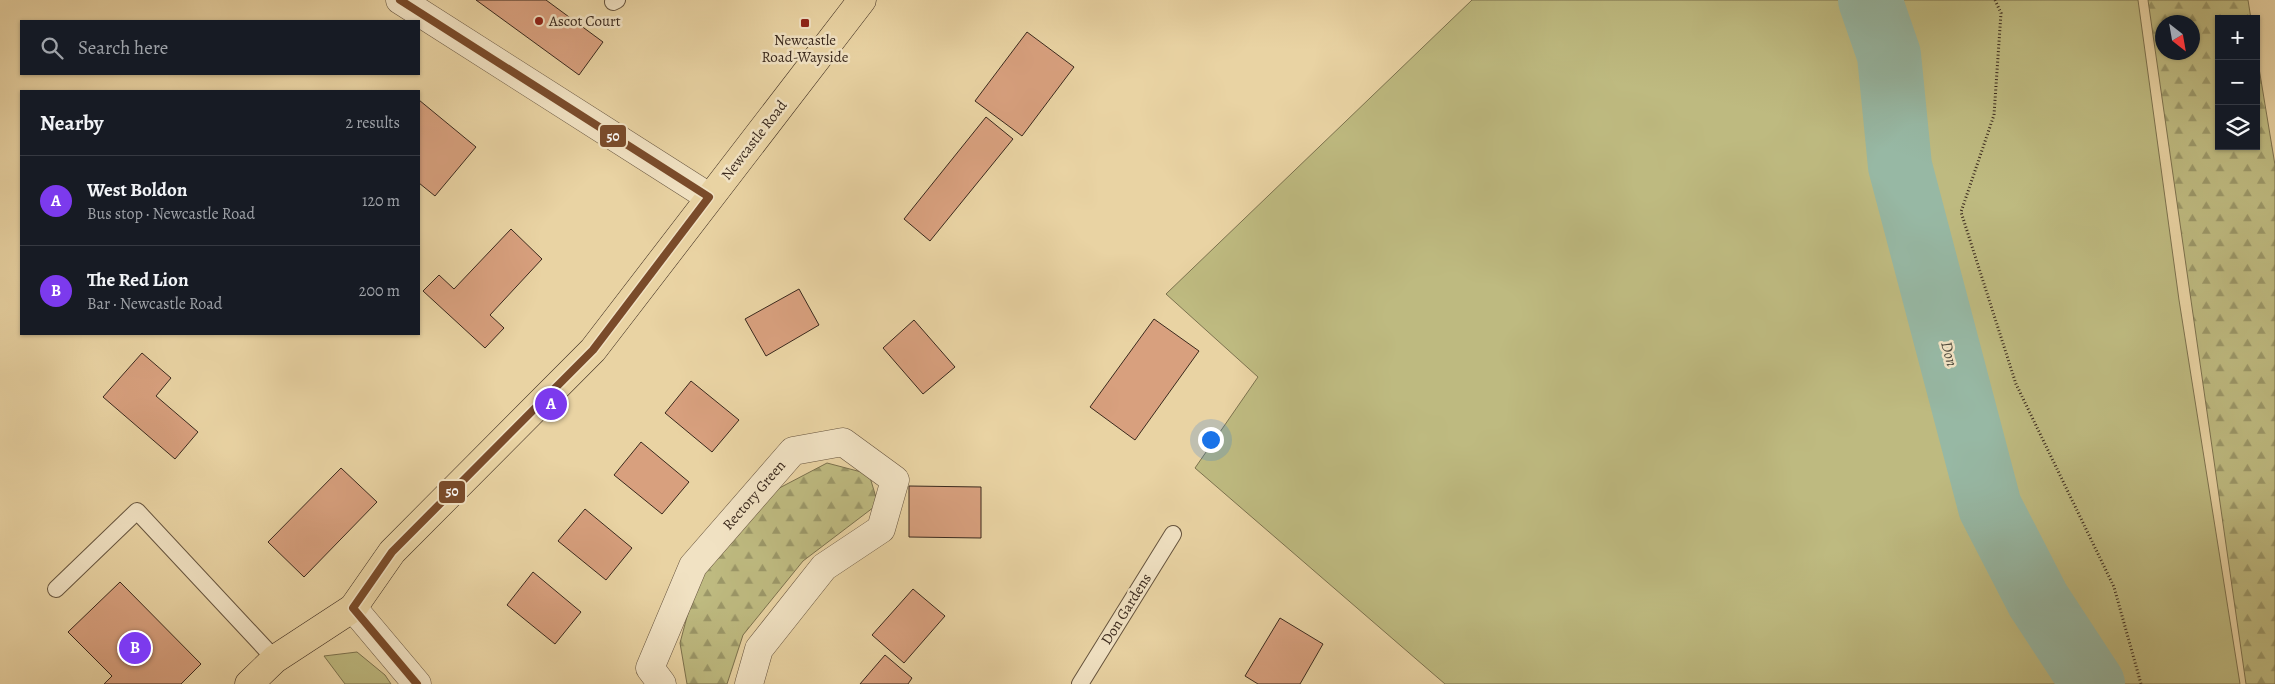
<!DOCTYPE html>
<meta charset="utf-8">
<style>
body{margin:0;font-family:Alegreya,serif;background:#242831;color:#f1f3f6}
.controls{position:absolute;right:15px;top:15px;display:grid;overflow:hidden;border-radius:0px;box-shadow:0 1px 4px #0004}
.controls button{width:45px;height:45px;display:grid;place-items:center;padding:0;border:0;border-bottom:1px solid #363941;background:#171b24;color:#f1f3f6;font:25px sans-serif}
.compass{position:absolute;left:2155px;top:15px;width:45px;height:45px;border-radius:50%;background:#171b24;box-shadow:0 1px 4px #0004;rotate:149deg}
.you{position:absolute;left:1210px;top:439px;width:18px;height:18px;margin:-12px;border:4px solid #fff;border-radius:50%;background:#1a73e8;box-shadow:0 0 0 8px #1a73e833}
.badge{display:grid;place-items:center;width:32px;height:32px;border-radius:50%;background:#7c3aed;color:#fff;font-size:16px;font-weight:700}
.pin{position:absolute;translate:-50% -50%;border:2px solid #fff;box-shadow:0 1px 5px #0006}
.list{margin:0;padding:0;list-style:none}
h2{display:flex;justify-content:space-between;align-items:center;height:65px;margin:0;padding:0 20px;font-size:21px}
h2 small{font-size:16px;font-weight:400;color:#9ea1a6}
.list li{display:grid;grid-template-columns:32px 1fr auto;gap:15px;align-items:center;box-sizing:border-box;height:90px;padding:0 20px;border-top:1px solid #363941}
.list b{display:block;font-size:19px;white-space:nowrap}
.list p{margin:0;font-size:16px;white-space:nowrap;color:#9ea1a6}
.list em{font-size:16px;font-style:normal;color:#9ea1a6}
.icon{flex:none;width:28px;height:28px;fill:none;stroke:currentColor;stroke-width:2;stroke-linecap:round;stroke-linejoin:round}
.map{position:relative;flex:none;width:2275px;height:684px;overflow:hidden}
.search{position:absolute;background:#171b24;box-shadow:0 1px 4px #0004;left:20px;top:20px;width:400px;height:55px;display:flex;align-items:center;gap:12px;box-sizing:border-box;padding:0 18px;border-radius:0px;color:#9ea1a6;font-size:19px}
.panel{position:absolute;background:#171b24;box-shadow:0 1px 4px #0004;left:20px;top:90px;width:400px;height:245px;border-radius:0px}
.map>svg:first-child{display:block}
.green{fill:#beba80;stroke:#7c724e}
.forest{fill:url(#forest-firs);stroke:#7c724e;fill-rule:evenodd}
.lines{fill:none;stroke-linecap:round;stroke-linejoin:round}
.river{stroke:#97b8a4;stroke-width:64}
.building{fill:#d8a07e;stroke:#3a291d}
.service-casing{stroke:#66543e;stroke-width:18}
.minor-casing{stroke:#66543e;stroke-width:29}
.tertiary-casing{stroke:#66543e;stroke-width:29}
.primary-casing{stroke:#3a291d;stroke-width:29}
.path{stroke:#3a291d;stroke-width:3;stroke-dasharray:1 2.5;stroke-linecap:butt}
.service{stroke:#f1e2c3;stroke-width:16}
.minor{stroke:#f1e2c3;stroke-width:28}
.tertiary{stroke:#f1e2c3;stroke-width:28}
.primary{stroke:#e9d3a3;stroke-width:28}
.bus-1-casing{stroke:#f1e2c3;stroke-width:11}
.bus-1{stroke:#7a4b2a;stroke-width:8}
.poi-dot{fill:#8f2418;stroke:#f1e2c3;stroke-width:2}
.labels{text-anchor:middle;dominant-baseline:central;stroke-width:5;stroke-linejoin:round;paint-order:stroke}
.poi-label{font-size:15px;fill:#3a291d;stroke:#f1e2c3;text-anchor:start}
.street-label{font-size:15px;fill:#3a291d;stroke:#f1e2c3}
.water-label{font-size:16px;font-style:italic;fill:#514d3f;stroke:#f1e2c3}
.line-badge{stroke:#f1e2c3;stroke-width:2}
.badge-label{font-size:14px;text-anchor:middle;font-weight:bold;fill:#fff}
</style>
<div class="map">
<svg width="2275" height="684" viewBox="0 0 2275 684">
<defs>
<pattern id="forest-firs" width="22" height="20" patternUnits="userSpaceOnUse" patternTransform="scale(1.25)"><rect width="22" height="20" fill="#beba80"/><path d="M5 1l3.5 6h-7zM16 11l3.5 6h-7z" fill="#9b9768"/></pattern>
</defs>
<rect width="100%" height="100%" fill="#e9d3a3"/>
<filter id="stains"><feTurbulence type="fractalNoise" baseFrequency=".004" numOctaves="4"/><feColorMatrix values="0 0 0 0 .2 0 0 0 0 .09 0 0 0 0 .02 0 0 0 .5 -.17"/></filter>
<radialGradient id="worn" r=".72"><stop offset=".6" stop-color="#630" stop-opacity="0"/><stop offset="1" stop-color="#630" stop-opacity=".3"/></radialGradient>
<g class="green">
<path d="M1472 0H2138L2179 300 2240 684H1445L1195 468 1258 377 1166 294Z"/>
<path d="M357 652 385 675 391 684H345L324 656Z"/>
</g>
<g class="forest">
<path d="M2148 0H2248L2251 19H2219V146H2256V50L2275 165V684H2246ZM2162 22H2192V52H2162Z"/>
<path d="M827 463 869 474 878 504 803 561 743 635 727 684H687L680 643 697 579 766 495Z"/>
</g>
<g class="lines">
<path class="river" d="M1870 0 1889 55 1900 166 1990 507 2038 600 2093 684"/>
</g>
<g class="building">
<path d="M476 0H546L603 42 579 75Z"/>
<path d="M1027 32 1074 67 1022 136 975 101Z"/>
<path d="M419 100 476 147 435 196 419 183Z"/>
<path d="M986 117 1013 139 930 241 904 219Z"/>
<path d="M511 229 542 259 490 315 504 328 485 348 423 291 439 275 454 289Z"/>
<path d="M799 289 819 325 766 356 745 319Z"/>
<path d="M1154 319 1199 351 1135 440 1090 407Z"/>
<path d="M914 320 955 367 923 394 883 348Z"/>
<path d="M142 353 171 378 156 396 198 432 175 459 103 397Z"/>
<path d="M691 381 739 420 712 452 665 413Z"/>
<path d="M641 442 689 482 662 514 614 475Z"/>
<path d="M341 468 377 502 304 577 268 542Z"/>
<path d="M909 486 981 487V538L909 537Z"/>
<path d="M585 509 632 548 606 580 558 541Z"/>
<path d="M533 572 581 612 555 644 507 605Z"/>
<path d="M120 582 201 664 181 684H104L112 676 68 632Z"/>
<path d="M913 589 945 616 904 663 872 635Z"/>
<path d="M1280 618 1323 644 1300 684H1258L1245 676Z"/>
<path d="M885 655 912 678 908 684H860Z"/>
</g>
<g class="lines">
<defs>
<g id="service">
<path d="M613 2 617 0"/>
<path d="M56 589 137 511 275 659"/>
<path d="M1080 684 1173 534"/>
</g>
<path id="minor" d="M662 684 650 668 693 566 793 451 843 442 895 480 881 529 824 567 759 649 749 684"/>
<g id="tertiary">
<path d="M400 0 709 197"/>
<path d="M353 608 417 684"/>
</g>
<path id="primary" d="M249 684 275 659 353 608 392 552 593 350 862 0"/>
</defs>
<use href="#service" class="service-casing"/>
<use href="#minor" class="minor-casing"/>
<use href="#tertiary" class="tertiary-casing"/>
<use href="#primary" class="primary-casing"/>
<path class="path" d="M1995 0 2001 13 1994 115 1961 212 2016 384 2114 587 2141 684"/>
<use href="#service" class="service"/>
<use href="#minor" class="minor"/>
<use href="#tertiary" class="tertiary"/>
<use href="#primary" class="primary"/>
<defs>
<path id="bus-1" d="M400 0 709 197 593 350 392 552 353 608 417 684"/>
</defs>
<use href="#bus-1" class="bus-1-casing"/>
<use href="#bus-1" class="bus-1"/>
</g>
<g class="poi-dot">
<circle cx="539" cy="21" r="5"/>
<rect x="800" y="18" width="10" height="10" rx="2.5"/>
</g>
<g class="labels">
<g class="poi-label">
<text x="549" y="21">Ascot Court</text>
<text x="805" y="40" text-anchor="middle">Newcastle<tspan x="805" dy="17">Road-Wayside</tspan></text>
</g>
<g class="street-label">
<text transform="translate(754 140) rotate(-52)">Newcastle Road</text>
<text transform="translate(754 495) rotate(-49)">Rectory Green</text>
<text transform="translate(1126 609) rotate(-58)">Don Gardens</text>
</g>
<g class="water-label">
<text transform="translate(1949 354) rotate(75)">Don</text>
</g>
</g>
<g class="line-badge">
<rect x="599" y="124" width="28" height="24" rx="5" fill="#7a4b2a"/>
<rect x="438" y="480" width="28" height="24" rx="5" fill="#7a4b2a"/>
</g>
<g class="badge-label">
<text x="613" y="141">50</text>
<text x="452" y="496">50</text>
</g>
<rect width="100%" height="100%" filter="url(#stains)"/>
<rect width="100%" height="100%" fill="url(#worn)"/>
</svg>
<div class="controls">
<button>+</button>
<button>−</button>
<button><svg class="icon" aria-label="layers" viewBox="0 0 24 24"><path d="M12 4l9 5-9 5-9-5zM3 14l9 5 9-5"/></svg></button>
</div>
<svg class="compass" viewBox="-18 -18 36 36"><path d="M0-13l5 13h-10z" fill="#e53935"/><path d="M0 13l5-13h-10z" fill="#9ea1a6"/></svg>
<div class="you"></div>
<div class="pin badge" style="left:551px;top:404px">A</div>
<div class="pin badge" style="left:135px;top:648px">B</div>
<div class="search"><svg class="icon" aria-label="search" viewBox="0 0 24 24"><circle cx="10" cy="10" r="6"/><path d="M15 15l6 6"/></svg>Search here</div>
<section class="panel">
<h2>Nearby<small>2 results</small></h2>
<ul class="list">
<li><span class="badge">A</span><div><b>West Boldon</b><p>Bus stop · Newcastle Road</p></div><em>120 m</em></li>
<li><span class="badge">B</span><div><b>The Red Lion</b><p>Bar · Newcastle Road</p></div><em>200 m</em></li>
</ul>
</section>
</div>
